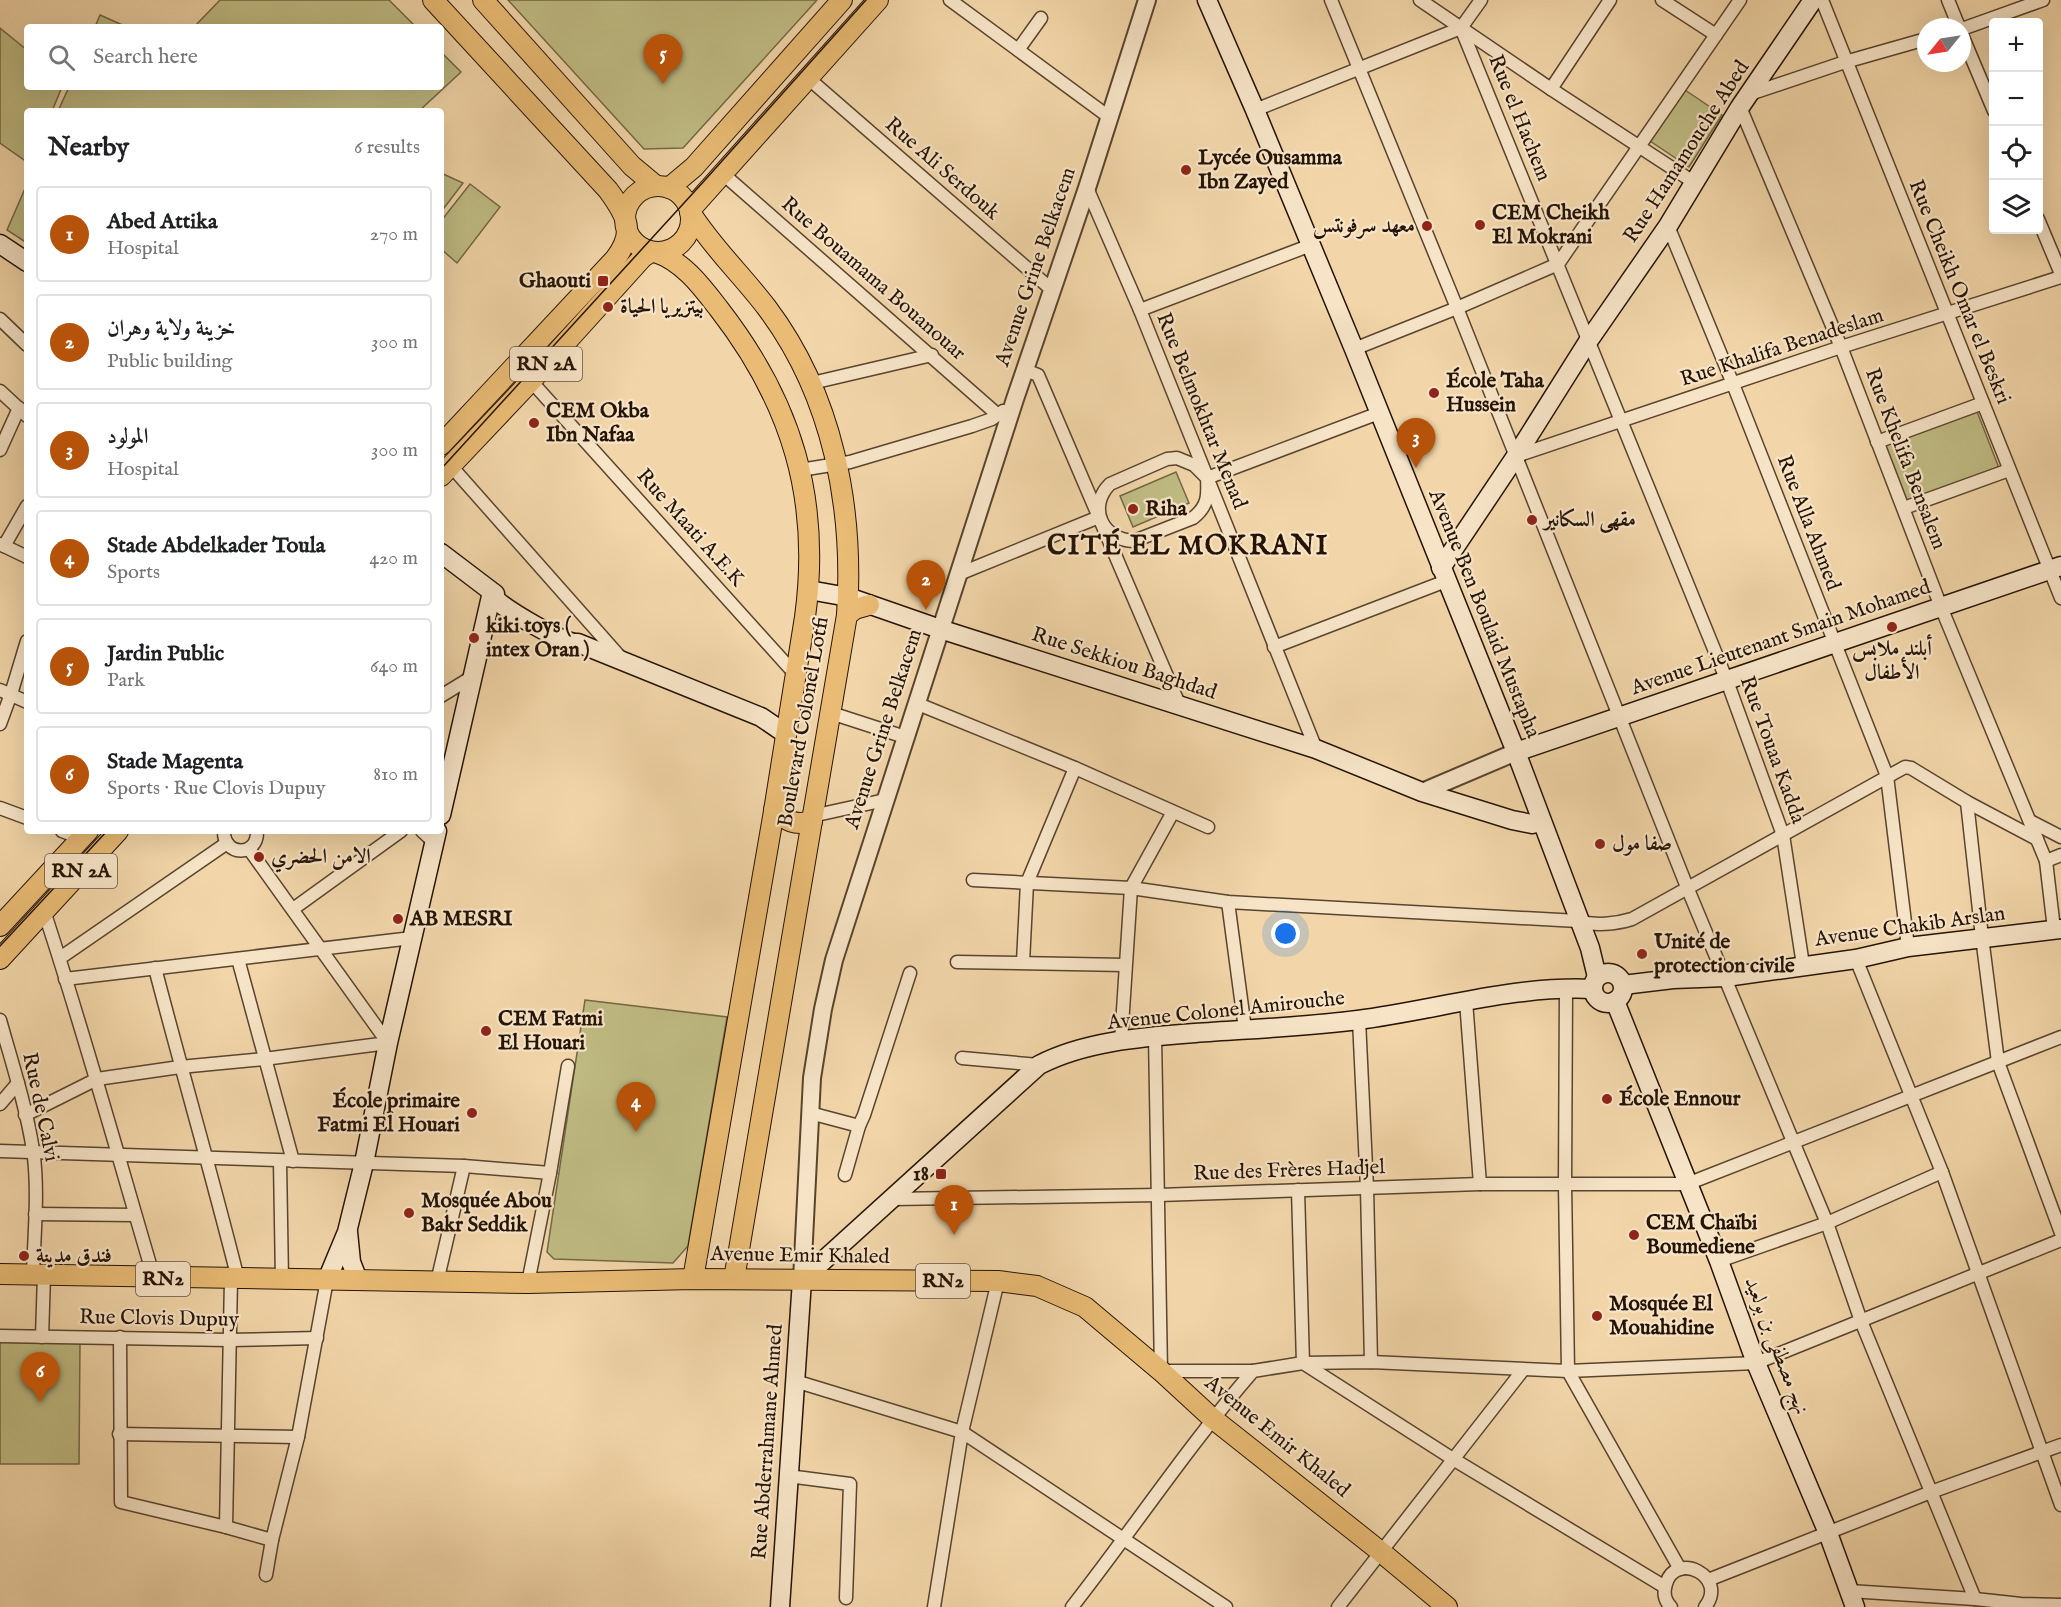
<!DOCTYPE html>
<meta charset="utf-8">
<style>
body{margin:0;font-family:"IM FELL English",Amiri,serif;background:#f6f6f6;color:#202124}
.controls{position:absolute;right:18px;top:18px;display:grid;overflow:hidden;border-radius:6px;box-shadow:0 6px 24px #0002}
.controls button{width:54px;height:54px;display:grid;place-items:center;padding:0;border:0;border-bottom:2px solid #e0e0e0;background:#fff;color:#202124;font:30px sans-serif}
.compass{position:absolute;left:1917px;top:18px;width:54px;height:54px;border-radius:50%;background:#fff;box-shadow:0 6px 24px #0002;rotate:240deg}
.you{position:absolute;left:1286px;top:934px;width:21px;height:21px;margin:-15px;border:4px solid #fff;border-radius:50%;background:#1a73e8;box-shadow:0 0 0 9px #1a73e833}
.badge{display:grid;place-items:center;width:39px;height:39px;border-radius:50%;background:#b45309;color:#fff;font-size:20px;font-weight:700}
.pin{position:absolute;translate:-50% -50px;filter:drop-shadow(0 2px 3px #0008)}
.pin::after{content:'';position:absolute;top:32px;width:21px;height:18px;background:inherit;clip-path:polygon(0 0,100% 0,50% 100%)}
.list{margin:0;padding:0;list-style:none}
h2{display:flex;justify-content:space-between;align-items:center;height:78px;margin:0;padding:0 24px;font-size:26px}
h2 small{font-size:20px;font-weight:400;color:#757577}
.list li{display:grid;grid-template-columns:39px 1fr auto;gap:18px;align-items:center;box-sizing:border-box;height:96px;margin:0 12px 12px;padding:0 12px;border:2px solid #e0e0e0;border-radius:6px}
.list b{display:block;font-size:22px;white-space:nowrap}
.list p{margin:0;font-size:20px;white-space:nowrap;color:#757577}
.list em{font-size:20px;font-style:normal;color:#757577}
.icon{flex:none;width:33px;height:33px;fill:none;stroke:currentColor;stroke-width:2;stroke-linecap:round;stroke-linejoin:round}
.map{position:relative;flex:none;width:2061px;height:1607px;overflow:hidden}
.search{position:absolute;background:#fff;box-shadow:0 6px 24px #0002;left:24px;top:24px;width:420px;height:66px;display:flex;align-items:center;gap:15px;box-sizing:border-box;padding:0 21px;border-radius:6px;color:#757577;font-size:22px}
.panel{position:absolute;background:#fff;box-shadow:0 6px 24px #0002;left:24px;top:108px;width:420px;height:726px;border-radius:6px}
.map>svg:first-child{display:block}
.green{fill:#c0bc84;stroke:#726844;stroke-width:1.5}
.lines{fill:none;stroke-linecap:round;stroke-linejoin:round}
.minor-casing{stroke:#58442e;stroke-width:15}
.tertiary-casing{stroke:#58442e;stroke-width:20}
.secondary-casing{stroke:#251305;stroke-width:21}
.primary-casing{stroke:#251305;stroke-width:22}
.minor{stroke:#f7e4c7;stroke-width:12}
.tertiary{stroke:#f7e4c7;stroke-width:16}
.secondary{stroke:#f7e4c7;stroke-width:18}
.primary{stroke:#e9bb74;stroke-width:20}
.tram{stroke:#251305;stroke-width:1.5}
.poi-dot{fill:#8f2418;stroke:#f7e4c7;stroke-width:2}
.labels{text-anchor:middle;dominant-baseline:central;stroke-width:4.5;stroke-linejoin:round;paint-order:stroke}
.shield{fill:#f7e4c7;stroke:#64523f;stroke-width:1.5}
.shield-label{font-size:20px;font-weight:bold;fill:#251305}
.street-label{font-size:21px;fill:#251305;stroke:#f7e4c7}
.poi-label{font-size:21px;font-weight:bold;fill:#251305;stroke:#f7e4c7;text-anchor:start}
.district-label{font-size:27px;font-weight:bold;letter-spacing:1.5px;fill:#251305;stroke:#f7e4c7}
</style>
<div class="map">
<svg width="2061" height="1607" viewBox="0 0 2061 1607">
<rect width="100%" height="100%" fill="#f2d6a9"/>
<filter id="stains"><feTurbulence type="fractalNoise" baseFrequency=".00333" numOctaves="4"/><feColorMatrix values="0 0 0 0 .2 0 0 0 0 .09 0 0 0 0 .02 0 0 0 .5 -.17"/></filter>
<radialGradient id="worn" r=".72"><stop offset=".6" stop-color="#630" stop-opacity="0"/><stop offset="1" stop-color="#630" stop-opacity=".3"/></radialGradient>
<g class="green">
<path d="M220 0H389L416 27H194Z"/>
<path d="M508 0H817L683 148 644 149Z"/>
<path d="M100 15 127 27H95Z"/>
<path d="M0 28 27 50V87H62L52 111H27V162L0 143Z"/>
<path d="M441 52 461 72 419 111H58L69 87H441Z"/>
<path d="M1685 90 1722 115 1689 167 1650 141Z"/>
<path d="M441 173 463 183 441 212Z"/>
<path d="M27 184V243L7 230Z"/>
<path d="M470 184 500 207 457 263 441 249V221Z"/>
<path d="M1976 409 1999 468 1906 504 1883 445Z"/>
<path d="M1176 472 1189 503 1133 527 1120 496Z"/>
<path d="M585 1000 727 1017 688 1246 673 1263 554 1259 547 1252Z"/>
<path d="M0 1339 80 1340 79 1464H0Z"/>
</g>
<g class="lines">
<defs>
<g id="minor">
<path d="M950 0 1109 117"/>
<path d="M1331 0 1457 308 1687 887 1827 1223 1861 1321 1975 1599"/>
<path d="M1420 0 1551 89 1695 183"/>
<path d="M1662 0 1716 35"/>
<path d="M1822 0 2061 598"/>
<path d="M1948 0 1959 27"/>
<path d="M1461 28 1727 681 1783 835 1803 965"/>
<path d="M1962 29 2043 0"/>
<path d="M1962 35 1994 111"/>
<path d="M1018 50 1041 18"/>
<path d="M808 78 1051 289"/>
<path d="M1551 89 1610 0"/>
<path d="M1750 94 1845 62 1926 39"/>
<path d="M1740 107 1841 347 1941 607 2046 861 2054 929"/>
<path d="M1255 110 1461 28 1481 0"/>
<path d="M722 173 998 415"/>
<path d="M1087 188 1140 310 1316 749"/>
<path d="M2038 219 2061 274"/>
<path d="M1668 226 1733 384 1887 776 1908 947"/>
<path d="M1140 310 1311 245"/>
<path d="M0 319 27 345"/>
<path d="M1354 349 1457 308 1558 264 1740 0"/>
<path d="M1025 370 1038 375 1179 704"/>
<path d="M531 381 795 674"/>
<path d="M812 383 932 355"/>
<path d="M0 391 27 416"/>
<path d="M1877 442 1983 403"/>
<path d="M0 450 19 408"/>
<path d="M1516 456 1841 347 2061 277"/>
<path d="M1177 458 1194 465 1207 478C1208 496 1208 506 1193 518L1134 541C1102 540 1087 507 1110 484L1167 459Z"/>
<path d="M451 466 621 658"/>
<path d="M800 470 850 462 972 426 992 419 1003 411"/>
<path d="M1207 478 1379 413"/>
<path d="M1904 508 2009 470"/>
<path d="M0 544 27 557"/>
<path d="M4 546 27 506"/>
<path d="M959 574 1099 517"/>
<path d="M1274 647 1446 581"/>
<path d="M0 690 27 702"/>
<path d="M441 696 472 677"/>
<path d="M918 704 1075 768 1208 827"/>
<path d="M831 713 905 737"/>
<path d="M0 724 11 694 27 641"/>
<path d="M1967 802 1982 937 1998 1062 2061 1233"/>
<path d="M0 808 27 818"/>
<path d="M812 816 885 800"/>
<path d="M2030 821 2061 837"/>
<path d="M62 831 81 838"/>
<path d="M224 831C223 856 258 858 257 831"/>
<path d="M422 831 435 843"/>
<path d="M2046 861 2061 855"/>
<path d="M973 880 1131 888 1228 902 1578 921C1595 926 1616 924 1632 919L1905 767 1911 768 1967 802 2037 839"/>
<path d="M1228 902 1245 1029"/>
<path d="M293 909 401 831"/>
<path d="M44 911C84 1032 118 1156 154 1278"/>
<path d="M60 958 227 843"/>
<path d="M238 959 293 1161"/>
<path d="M1856 959 1942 1172 2061 1505"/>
<path d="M957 962 1125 965"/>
<path d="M1023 962 1027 883 1075 768"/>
<path d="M155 968C182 1072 212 1175 238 1279"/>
<path d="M65 979 412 938"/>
<path d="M1566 988 1565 1185 1568 1371 1680 1569"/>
<path d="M1466 1001 1480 1184"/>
<path d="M0 1020C12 1063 26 1106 33 1150 39 1189 34 1236 33 1275"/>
<path d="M1359 1020 1367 1188 1371 1362"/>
<path d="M1155 1036 1161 1371H1253"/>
<path d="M1121 1041 1131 888 1173 812"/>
<path d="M962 1058 1039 1065"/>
<path d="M0 1104 18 1083"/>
<path d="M810 1113 859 1126"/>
<path d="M25 1115 97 1079 180 1067 264 1059 388 1043 249 849"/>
<path d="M0 1151 464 1166 550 1173"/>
<path d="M280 1162 282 1280"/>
<path d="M845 1175 859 1126 864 1115 910 973"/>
<path d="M1298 1190 1303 1363 1453 1459 1665 1587"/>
<path d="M892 1199 1159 1195 1480 1184H1687L2061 1037"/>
<path d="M35 1214 135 1215"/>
<path d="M1719 1261 1827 1223 1942 1172"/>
<path d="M437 1282 464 1166"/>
<path d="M528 1283 550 1173 568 1066"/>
<path d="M0 1336 229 1340 317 1338"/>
<path d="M42 1337 44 1275"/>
<path d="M120 1337 121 1502 226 1527 272 1540"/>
<path d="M795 1381 962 1432 1226 1607"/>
<path d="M119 1434 298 1437"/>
<path d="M788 1476 850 1484 846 1598"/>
<path d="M226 1527 231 1279"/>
<path d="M266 1575 272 1540 298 1437 327 1280"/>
<path d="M1708 1580 1931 1492 2061 1445"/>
<path d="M1849 1591 1975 1599 2021 1604 2061 1605"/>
<path d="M934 1607 962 1432 998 1281"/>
<path d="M1072 1607C1133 1529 1188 1446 1253 1371L1303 1363 1371 1362 1568 1371 1756 1363 2061 1240"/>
<path d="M1338 1607 1523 1370"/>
<path d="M1671 1607C1665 1601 1663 1593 1666 1584 1676 1550 1729 1577 1705 1607"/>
</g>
<g id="tertiary">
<path d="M1422 792 1516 752"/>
<path d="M802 1280 812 1078 823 1009 834 960 1015 399 1087 188 1147 0"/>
</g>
<g id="secondary">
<path d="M1207 0 1255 110 1354 349 1516 752 1590 948 1597 977"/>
<path d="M0 244 27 262"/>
<path d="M441 553 495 594V599C507 610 564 645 578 643L761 717 786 734"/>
<path d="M1441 568 1516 456 1589 340 1668 226 1740 107 1813 0"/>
<path d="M809 590 848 597 940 629 1316 749 1422 792 1512 820 1532 824 1541 822"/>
<path d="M1516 752 2061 566"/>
<path d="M441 815 492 592"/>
<circle cx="1608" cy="988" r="15"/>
<path d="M1623 985 1673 979 1726 977 1856 959 1908 947 2061 929"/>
<path d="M1615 1001 1719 1261 1756 1363 1828 1533 1855 1607"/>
<path d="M348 1232 351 1262 358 1280"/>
<path d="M327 1280 347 1232 364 1163 388 1043 437 831"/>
<path d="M780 1607 802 1280 1039 1065C1085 1041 1143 1037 1195 1033 1249 1029 1304 1027 1358 1020 1436 1010 1514 985 1593 989"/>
</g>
<g id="primary">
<path d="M433 0 608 190C627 216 636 232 615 259L441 445"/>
<path d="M483 0 632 166 656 186"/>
<circle cx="658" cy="219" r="33"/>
<path d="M669 188 694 167 842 0"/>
<path d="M690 210 878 0"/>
<path d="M690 212C712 247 742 275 767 308 833 396 854 507 847 615L734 1279"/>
<path d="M655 252C683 261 702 287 719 309 792 403 821 499 805 617L773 817 693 1279"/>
<path d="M441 476 531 381 643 257 651 252"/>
<path d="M847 615 855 609 869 605"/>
<path d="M774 810C786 821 795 826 812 821"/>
<path d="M0 926 88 831"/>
<path d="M0 959 118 831"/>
<path d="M0 1274 528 1283 693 1279 998 1281 1037 1286 1085 1307 1161 1371 1212 1418 1381 1552 1447 1607"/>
</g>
</defs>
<use href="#minor" class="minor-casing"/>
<use href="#tertiary" class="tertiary-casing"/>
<use href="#secondary" class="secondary-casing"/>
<use href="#primary" class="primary-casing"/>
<use href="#minor" class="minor"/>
<use href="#tertiary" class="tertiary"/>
<use href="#secondary" class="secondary"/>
<use href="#primary" class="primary"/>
<g class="tram">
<path d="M441 469 705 180 866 0"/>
<path d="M0 946 107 831"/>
</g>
</g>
<g class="poi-dot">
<circle cx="1186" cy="170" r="6"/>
<circle cx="1480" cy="225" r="6"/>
<circle cx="1427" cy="226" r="6"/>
<rect x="597" y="275" width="12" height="12" rx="3"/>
<circle cx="608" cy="307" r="6"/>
<circle cx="1434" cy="393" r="6"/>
<circle cx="534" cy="423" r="6"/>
<circle cx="1133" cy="509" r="6"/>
<circle cx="1532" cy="520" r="6"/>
<circle cx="1892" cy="627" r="6"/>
<circle cx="474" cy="638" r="6"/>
<circle cx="1600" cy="844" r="6"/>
<circle cx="259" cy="857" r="6"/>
<circle cx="398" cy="919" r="6"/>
<circle cx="1642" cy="954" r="6"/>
<circle cx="486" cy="1031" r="6"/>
<circle cx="1607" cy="1099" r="6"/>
<circle cx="472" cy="1113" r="6"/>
<rect x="935" y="1168" width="12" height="12" rx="3"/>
<circle cx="409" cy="1213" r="6"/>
<circle cx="1634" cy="1235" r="6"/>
<circle cx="24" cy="1256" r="6"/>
<circle cx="1597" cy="1316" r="6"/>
</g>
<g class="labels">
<g class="shield">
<rect x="510" y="347" width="72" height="34" rx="4.5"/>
<rect x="45" y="854" width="72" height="34" rx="4.5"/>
<rect x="136" y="1262" width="54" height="34" rx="4.5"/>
<rect x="916" y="1264" width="54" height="34" rx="4.5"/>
</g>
<g class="shield-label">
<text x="546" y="364">RN 2A</text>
<text x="81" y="871">RN 2A</text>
<text x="163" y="1279">RN2</text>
<text x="943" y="1281">RN2</text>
</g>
<g class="street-label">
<text transform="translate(1519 118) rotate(68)">Rue el Hachem</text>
<text transform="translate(1687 152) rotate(-57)">Rue Hamamouche Abed</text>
<text transform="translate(942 169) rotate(41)">Rue Ali Serdouk</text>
<text transform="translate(1036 267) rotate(-71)">Avenue Grine Belkacem</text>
<text transform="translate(873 279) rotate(41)">Rue Bouamama Bouanouar</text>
<text transform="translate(1959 292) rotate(68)">Rue Cheikh Omar el Beskri</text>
<text transform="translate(1782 348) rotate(-18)">Rue Khalifa Benadeslam</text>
<text transform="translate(1201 411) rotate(68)">Rue Belmokhtar Menad</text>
<text transform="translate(1905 459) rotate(69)">Rue Khelifa Bensalem</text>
<text transform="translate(1808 523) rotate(69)">Rue Alla Ahmed</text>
<text transform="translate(690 528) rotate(48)">Rue Maati A.E.K</text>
<text transform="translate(1484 614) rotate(68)">Avenue Ben Boulaid Mustapha</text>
<text transform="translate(1781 638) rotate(-19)">Avenue Lieutenant Smain Mohamed</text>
<text transform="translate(1124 664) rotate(18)">Rue Sekkiou Baghdad</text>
<text transform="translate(804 722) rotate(-80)">Boulevard Colonel Lotfi</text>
<text transform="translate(884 729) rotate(-72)">Avenue Grine Belkacem</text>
<text transform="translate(1772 750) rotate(70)">Rue Touaa Kadda</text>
<text transform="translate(1910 927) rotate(-8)">Avenue Chakib Arslan</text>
<text transform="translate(1226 1011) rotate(-6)">Avenue Colonel Amirouche</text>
<text transform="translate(40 1107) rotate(78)">Rue de Calvi</text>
<text transform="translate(1289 1171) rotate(-2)">Rue des Frères Hadjel</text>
<text transform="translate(800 1256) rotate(1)">Avenue Emir Khaled</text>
<text transform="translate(159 1319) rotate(1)">Rue Clovis Dupuy</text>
<text transform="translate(1776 1346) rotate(69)">نهج مصطفى بن بولعيد</text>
<text transform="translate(1277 1437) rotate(39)">Avenue Emir Khaled</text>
<text transform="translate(768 1442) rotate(-86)">Rue Abderrahmane Ahmed</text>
</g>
<g class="poi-label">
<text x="1198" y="158">Lycée Ousamma<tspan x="1198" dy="24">Ibn Zayed</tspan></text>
<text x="1492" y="213">CEM Cheikh<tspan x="1492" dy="24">El Mokrani</tspan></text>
<text x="1415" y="226" text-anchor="end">معهد سرفونتس</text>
<text x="591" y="281" text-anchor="end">Ghaouti</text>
<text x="620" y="307">بيتزيريا الحياة</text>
<text x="1446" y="381">École Taha<tspan x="1446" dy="24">Hussein</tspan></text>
<text x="546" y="411">CEM Okba<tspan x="546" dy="24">Ibn Nafaa</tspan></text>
<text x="1145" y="509">Riha</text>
<text x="1544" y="520">مقهى السكانير</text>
<text x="486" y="626">kiki toys (<tspan x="486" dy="24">intex Oran )</tspan></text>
<text x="1892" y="649" text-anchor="middle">أبلند ملابس<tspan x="1892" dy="24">اﻷطفال</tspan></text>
<text x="1612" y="844">صفا مول</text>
<text x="271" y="857">الامن الحضري</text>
<text x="410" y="919">AB MESRI</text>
<text x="1654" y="942">Unité de<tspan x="1654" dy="24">protection civile</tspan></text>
<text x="498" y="1019">CEM Fatmi<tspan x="498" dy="24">El Houari</tspan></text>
<text x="1619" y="1099">École Ennour</text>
<text x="460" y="1101" text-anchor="end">École primaire<tspan x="460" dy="24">Fatmi El Houari</tspan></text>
<text x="929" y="1174" text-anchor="end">18</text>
<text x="421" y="1201">Mosquée Abou<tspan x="421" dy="24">Bakr Seddik</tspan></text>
<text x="1646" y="1223">CEM Chaïbi<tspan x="1646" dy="24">Boumediene</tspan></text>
<text x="36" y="1256">فندق مدينة</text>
<text x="1609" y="1304">Mosquée El<tspan x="1609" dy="24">Mouahidine</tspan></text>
</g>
<g class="district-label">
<text x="1188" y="547">CITÉ EL MOKRANI</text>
</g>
</g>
<rect width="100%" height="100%" filter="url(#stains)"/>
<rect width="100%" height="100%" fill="url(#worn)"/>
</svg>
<div class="controls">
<button>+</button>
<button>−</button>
<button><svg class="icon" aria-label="locate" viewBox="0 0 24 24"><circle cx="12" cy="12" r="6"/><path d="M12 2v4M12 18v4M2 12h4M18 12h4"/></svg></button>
<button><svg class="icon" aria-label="layers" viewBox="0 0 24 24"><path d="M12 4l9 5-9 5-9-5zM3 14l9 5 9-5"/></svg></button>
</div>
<svg class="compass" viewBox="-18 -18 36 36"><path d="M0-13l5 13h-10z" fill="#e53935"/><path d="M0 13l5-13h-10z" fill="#757577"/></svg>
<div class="you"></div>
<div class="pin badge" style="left:954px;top:1235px">1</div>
<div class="pin badge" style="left:926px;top:610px">2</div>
<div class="pin badge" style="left:1416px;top:468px">3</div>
<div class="pin badge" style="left:636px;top:1132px">4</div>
<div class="pin badge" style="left:663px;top:84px">5</div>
<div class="pin badge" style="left:40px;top:1402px">6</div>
<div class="search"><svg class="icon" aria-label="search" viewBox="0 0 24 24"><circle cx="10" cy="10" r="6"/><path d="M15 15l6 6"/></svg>Search here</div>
<section class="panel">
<h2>Nearby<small>6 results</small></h2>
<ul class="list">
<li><span class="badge">1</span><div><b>Abed Attika</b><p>Hospital</p></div><em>270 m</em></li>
<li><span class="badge">2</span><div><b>خزينة ولاية وهران</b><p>Public building</p></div><em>300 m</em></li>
<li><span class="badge">3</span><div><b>المولود</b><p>Hospital</p></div><em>300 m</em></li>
<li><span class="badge">4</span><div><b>Stade Abdelkader Toula</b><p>Sports</p></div><em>420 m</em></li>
<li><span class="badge">5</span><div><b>Jardin Public</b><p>Park</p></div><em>640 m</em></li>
<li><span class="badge">6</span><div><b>Stade Magenta</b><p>Sports · Rue Clovis Dupuy</p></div><em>810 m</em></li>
</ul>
</section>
</div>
